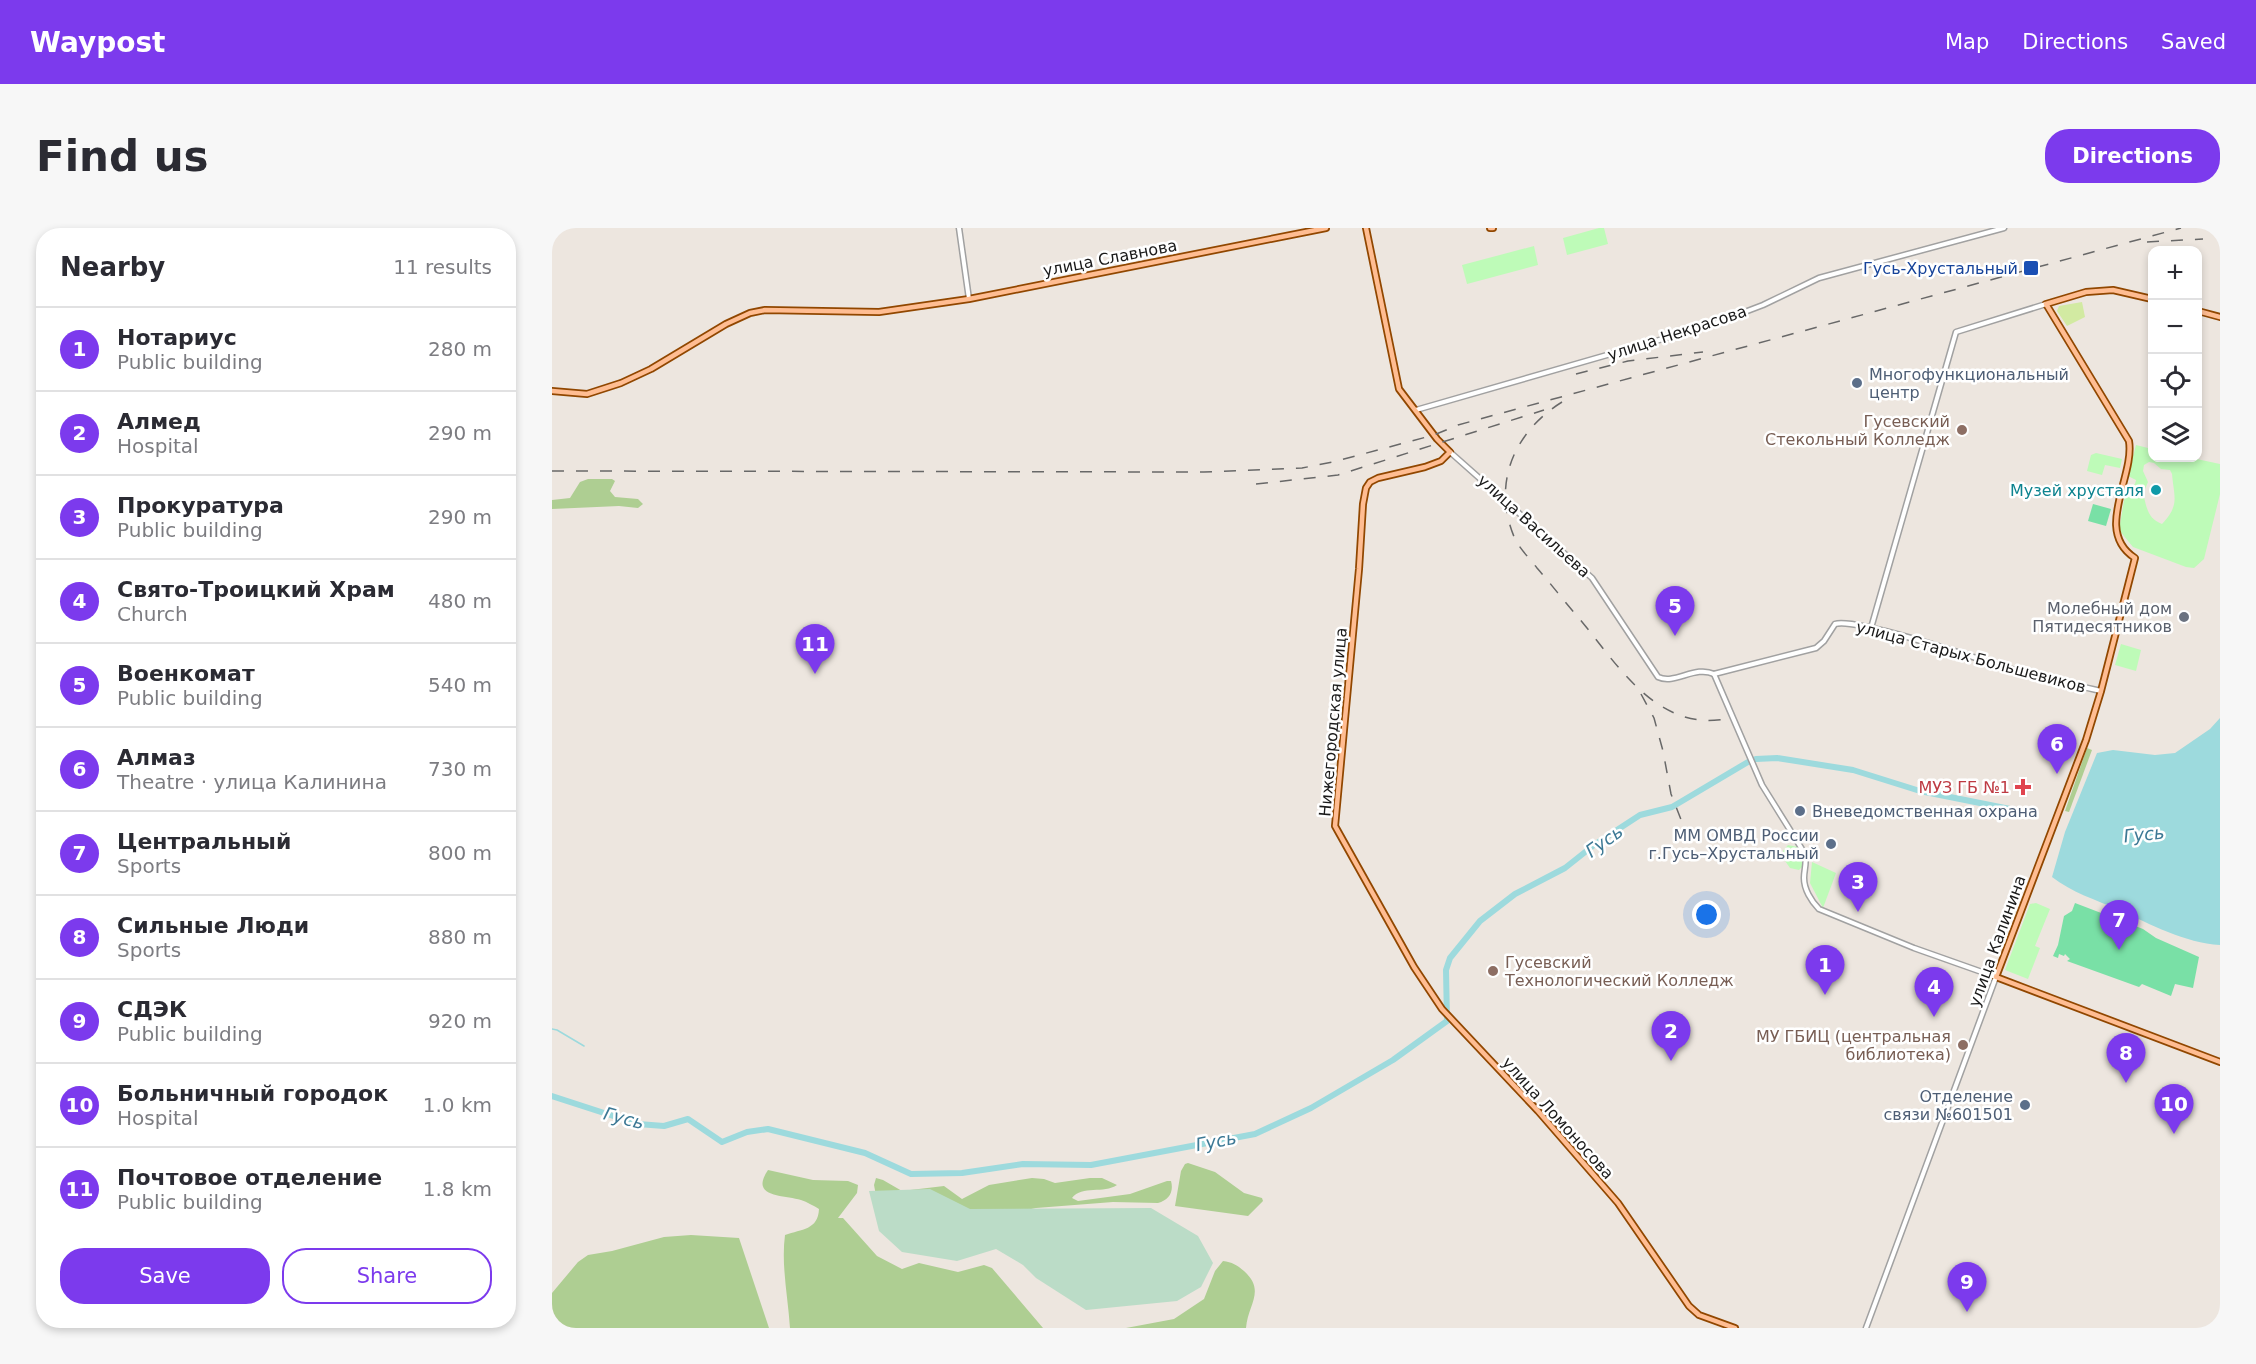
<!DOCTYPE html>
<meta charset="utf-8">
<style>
body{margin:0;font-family:"DejaVu Sans",sans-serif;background:#f7f7f7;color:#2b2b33}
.controls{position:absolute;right:18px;top:18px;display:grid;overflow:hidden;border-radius:12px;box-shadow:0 3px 9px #0003}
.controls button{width:54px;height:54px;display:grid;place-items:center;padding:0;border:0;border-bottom:2px solid #e1e1e2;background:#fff;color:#2b2b33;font:30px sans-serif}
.you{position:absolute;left:1155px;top:687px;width:21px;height:21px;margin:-15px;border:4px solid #fff;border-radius:50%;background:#1a73e8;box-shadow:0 0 0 9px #1a73e833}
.badge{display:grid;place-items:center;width:39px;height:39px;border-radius:50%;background:#7c3aed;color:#fff;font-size:20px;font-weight:700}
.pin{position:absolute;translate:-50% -50px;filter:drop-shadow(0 2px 3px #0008)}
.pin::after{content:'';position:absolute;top:32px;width:21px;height:18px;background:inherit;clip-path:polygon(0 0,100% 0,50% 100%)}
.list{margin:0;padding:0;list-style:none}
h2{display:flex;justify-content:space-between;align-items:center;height:78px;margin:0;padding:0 24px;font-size:26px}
h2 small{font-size:20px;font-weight:400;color:#7c7c81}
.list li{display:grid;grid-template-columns:39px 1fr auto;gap:18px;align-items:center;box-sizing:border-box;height:84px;padding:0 24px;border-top:2px solid #e1e1e2}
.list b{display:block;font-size:22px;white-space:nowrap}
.list p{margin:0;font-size:20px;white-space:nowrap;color:#7c7c81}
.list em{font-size:20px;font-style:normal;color:#7c7c81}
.actions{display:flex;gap:12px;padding:18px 24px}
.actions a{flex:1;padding:14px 0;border:2px solid #7c3aed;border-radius:24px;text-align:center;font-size:21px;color:#7c3aed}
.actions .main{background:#7c3aed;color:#fff}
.icon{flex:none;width:33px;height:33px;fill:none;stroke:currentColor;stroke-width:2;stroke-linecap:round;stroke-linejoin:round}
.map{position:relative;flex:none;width:1668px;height:1100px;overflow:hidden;border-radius:24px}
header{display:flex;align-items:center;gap:36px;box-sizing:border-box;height:84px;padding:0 30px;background:#7c3aed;color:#fff}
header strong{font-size:28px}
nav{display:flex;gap:33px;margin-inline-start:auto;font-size:21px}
.intro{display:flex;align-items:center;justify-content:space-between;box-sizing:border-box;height:144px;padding:0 36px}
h1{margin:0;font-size:42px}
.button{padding:15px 27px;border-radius:24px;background:#7c3aed;color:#fff;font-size:21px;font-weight:700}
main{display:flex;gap:36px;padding:0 36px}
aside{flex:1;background:#fff;border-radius:24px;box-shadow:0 3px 9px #0003}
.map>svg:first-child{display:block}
.grass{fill:#d2eaa2}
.forest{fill:#aece92}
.wetland{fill:#bbdcc7}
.park{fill:#befbb8;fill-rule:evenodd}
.pitch{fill:#79e0a6}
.water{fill:#9ddadd}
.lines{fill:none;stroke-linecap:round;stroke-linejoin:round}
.stream{stroke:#9ddadd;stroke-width:1.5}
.river{stroke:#9ddadd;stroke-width:6}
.minor-casing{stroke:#a1a1a1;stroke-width:7}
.major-casing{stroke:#914700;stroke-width:8}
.minor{stroke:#fff;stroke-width:4}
.major{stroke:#ffbd92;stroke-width:4.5}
.rail{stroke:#686868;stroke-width:1.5;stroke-dasharray:12 12;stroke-linecap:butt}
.transit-dot{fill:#1a4fb4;stroke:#fff;stroke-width:2}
.service-dot{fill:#5c6f8a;stroke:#fff;stroke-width:2}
.education-dot{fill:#8d6e63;stroke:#fff;stroke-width:2}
.culture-dot{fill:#0f9aa8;stroke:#fff;stroke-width:2}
.worship-dot{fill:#6b7280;stroke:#fff;stroke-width:2}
.health-dot{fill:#e0444e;stroke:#fff;stroke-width:2}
.labels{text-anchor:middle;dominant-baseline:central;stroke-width:5;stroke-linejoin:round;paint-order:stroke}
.street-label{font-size:16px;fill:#1a1a1a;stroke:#fff}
.transit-label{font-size:16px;fill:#164399;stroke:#fff;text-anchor:end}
.service-label{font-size:16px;fill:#4e5e75;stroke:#fff;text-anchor:start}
.education-label{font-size:16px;fill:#785e54;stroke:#fff;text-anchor:end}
.culture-label{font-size:16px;fill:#0d838f;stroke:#fff;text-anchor:end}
.worship-label{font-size:16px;fill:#5b616d;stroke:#fff;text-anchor:end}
.health-label{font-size:16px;fill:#be3a42;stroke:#fff;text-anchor:end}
.water-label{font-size:18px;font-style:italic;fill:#3d7995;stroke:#fff}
</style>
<header>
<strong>Waypost</strong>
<nav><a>Map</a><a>Directions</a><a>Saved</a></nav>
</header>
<div class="intro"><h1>Find us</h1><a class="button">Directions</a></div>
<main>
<aside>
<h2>Nearby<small>11 results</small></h2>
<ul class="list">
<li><span class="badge">1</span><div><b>Нотариус</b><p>Public building</p></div><em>280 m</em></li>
<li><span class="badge">2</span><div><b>Алмед</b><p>Hospital</p></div><em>290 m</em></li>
<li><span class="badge">3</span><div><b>Прокуратура</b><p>Public building</p></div><em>290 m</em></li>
<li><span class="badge">4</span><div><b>Свято-Троицкий Храм</b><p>Church</p></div><em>480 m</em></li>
<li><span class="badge">5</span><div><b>Военкомат</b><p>Public building</p></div><em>540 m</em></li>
<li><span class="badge">6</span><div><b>Алмаз</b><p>Theatre · улица Калинина</p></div><em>730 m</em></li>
<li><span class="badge">7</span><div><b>Центральный</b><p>Sports</p></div><em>800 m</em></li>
<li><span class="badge">8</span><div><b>Сильные Люди</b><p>Sports</p></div><em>880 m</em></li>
<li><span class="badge">9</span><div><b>СДЭК</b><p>Public building</p></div><em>920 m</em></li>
<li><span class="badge">10</span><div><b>Больничный городок</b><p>Hospital</p></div><em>1.0 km</em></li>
<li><span class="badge">11</span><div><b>Почтовое отделение</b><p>Public building</p></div><em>1.8 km</em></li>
</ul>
<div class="actions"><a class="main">Save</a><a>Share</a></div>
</aside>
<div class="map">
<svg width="1668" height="1100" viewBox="0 0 1668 1100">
<rect width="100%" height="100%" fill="#ede6df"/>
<path class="grass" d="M1530 74 1533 89 1515 98 1505 83 1507 78Z"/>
<g class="forest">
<path d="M36 251H60L63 253 58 263 63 269 86 271 91 276 86 280 67 278 0 281V272L18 270 28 254Z"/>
<path d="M1535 520 1540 522 1517 584 1513 583Z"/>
<path d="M636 935 663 944 692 965 710 970 711 973 696 988 623 978 629 943 633 936Z"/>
<path d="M216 942 261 952 296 953 306 957 305 965 286 990H291L325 1028 350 1041 367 1035 406 1044 432 1037 440 1040 491 1100H238C236 1069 229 1037 233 1007 250 1001 266 1002 267 981 262 978 255 974 249 972 232 967 197 970 216 942Z"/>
<path d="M324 950 331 952 350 963 392 958 410 971 437 957 480 950 492 951 503 955 538 950H550L565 957C552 966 530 957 520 970L526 973 578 966 615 953H619C622 964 617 972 606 975L561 974 484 980 431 991 326 978 322 957Z"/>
<path d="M139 1007 187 1010 217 1100H0V1065L26 1034 36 1027 60 1023 112 1009Z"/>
<path d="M671 1033C680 1034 685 1037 692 1043 714 1063 696 1076 694 1100H574L622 1091 652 1071 663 1043Z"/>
</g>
<path class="wetland" d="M378 961 418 981 599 980 646 1008 661 1035 649 1059 625 1073 534 1082 484 1050 471 1037 444 1021 405 1033 350 1024 327 1003 317 963Z"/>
<g class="park">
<path d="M1047 0H1052L1056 16 1015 27 1011 10Z"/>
<path d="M982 18 986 37 915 56 910 37Z"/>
<path d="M1584 217 1600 221V230H1640L1668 236V266L1652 331 1642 340 1634 339 1581 319 1567 302 1574 261 1583 256 1584 252 1576 248ZM1597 234 1602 235 1609 241 1618 242 1620 246C1622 269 1628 277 1610 296 1597 291 1595 282 1592 269L1586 265 1593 261 1596 254 1591 243 1592 237Z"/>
<path d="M1544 225 1570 231 1568 240 1553 237 1550 247 1535 243 1539 227Z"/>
<path d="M1569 416 1589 422 1584 443 1563 437Z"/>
<path d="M1236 617 1246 619 1251 632 1250 639 1247 642 1238 640 1231 630V623Z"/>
<path d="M1260 634 1284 645 1271 680 1258 655Z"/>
<path d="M1484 675 1498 681 1483 718 1488 720 1476 751 1453 742 1478 676Z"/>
</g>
<g class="pitch">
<path d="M1541 276 1559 281 1554 298 1536 293Z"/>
<path d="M1523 675 1591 701 1604 710 1647 729 1641 760 1623 756 1619 768 1590 756 1587 759 1515 733 1518 731 1513 726 1512 728 1507 726 1506 730 1501 728 1506 717 1512 688 1520 683Z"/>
</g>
<path class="water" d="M1668 490V717C1633 715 1598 696 1567 682 1544 672 1519 664 1500 649L1513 604 1545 525 1561 522 1603 527 1623 525 1658 501Z"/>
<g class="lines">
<path class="stream" d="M0 801 5 802 32 818"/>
<g class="river">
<path d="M1204 531 1225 530 1301 542 1368 563 1458 581"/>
<path d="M0 868 86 896 112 898 136 891 170 914 195 904 216 901 313 925 359 946 410 945 471 936 539 937 703 906 759 880 841 832 895 793 894 742 898 730 928 693 963 666 1013 640 1042 617 1088 587 1120 579 1196 534"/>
</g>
<defs>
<g id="minor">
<path d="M407 0 417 71"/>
<path d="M864 182 1156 98 1211 77 1267 50 1452 0"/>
<path d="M898 224 1040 350 1106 449C1123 457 1143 437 1162 446"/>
<path d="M1319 400 1404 104 1494 76"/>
<path d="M1162 446 1210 557 1253 626C1255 635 1252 642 1252 650 1252 661 1259 673 1267 681L1362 720 1444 749 1314 1100"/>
<path d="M1162 446 1264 420 1272 413 1283 396C1303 389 1427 431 1455 440 1486 448 1517 456 1549 463"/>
</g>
<g id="major">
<path d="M814 0 847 161 885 211 898 224 889 233 873 239 826 250 818 254 814 260 811 276 807 341 783 598 862 739 890 781 986 883 1066 975 1137 1078 1147 1087 1183 1100"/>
<path d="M938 0H941"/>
<path d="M1600 71 1561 62 1534 64 1494 76 1577 213C1583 249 1541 303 1583 330L1549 463 1534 512 1444 749 1668 834"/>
<path d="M1646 83 1668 89"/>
<path d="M0 163 35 166 69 155 99 141 174 96 198 85 213 82 327 84 417 71 774 0"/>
</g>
</defs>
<use href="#minor" class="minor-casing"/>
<use href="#major" class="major-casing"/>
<use href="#minor" class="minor"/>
<use href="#major" class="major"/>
<g class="rail">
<path d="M1595 14 1651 11"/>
<path d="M1024 146 1076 133 1151 124"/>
<path d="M1010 174C962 204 939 256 963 311 968 321 978 331 985 340 999 356 1012 373 1026 389 1059 428 1093 486 1148 492 1157 493 1167 492 1176 491"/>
<path d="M0 243 652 244 750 240 781 234 882 207 906 197 1629 0"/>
<path d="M704 256 786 247 992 182"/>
<path d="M1089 466 1102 490 1111 523 1119 566 1130 594"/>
</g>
</g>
<rect class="transit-dot" x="1471" y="32" width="16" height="16" rx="3"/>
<g class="service-dot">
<circle cx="1305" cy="155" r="6"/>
<circle cx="1248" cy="583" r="6"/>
<circle cx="1279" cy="616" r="6"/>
<circle cx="1473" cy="877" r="6"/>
</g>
<g class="education-dot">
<circle cx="1410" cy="202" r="6"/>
<circle cx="941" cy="743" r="6"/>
<circle cx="1411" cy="817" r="6"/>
</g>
<circle class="culture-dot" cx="1604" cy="262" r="6"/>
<circle class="worship-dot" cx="1632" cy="389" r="6"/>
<path class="health-dot" d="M1468 550h6v6h6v6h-6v6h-6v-6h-6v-6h6z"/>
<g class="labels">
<g class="street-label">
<text transform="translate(558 30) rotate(-11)">улица Славнова</text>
<text transform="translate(1125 105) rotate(-18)">улица Некрасова</text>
<text transform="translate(982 298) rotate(42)">улица Васильева</text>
<text transform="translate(1419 429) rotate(15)">улица Старых Большевиков</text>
<text transform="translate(781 494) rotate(-85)">Нижегородская улица</text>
<text transform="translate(1445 713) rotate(-70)">улица Калинина</text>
<text transform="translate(1006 890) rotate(48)">улица Ломоносова</text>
</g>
<g class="transit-label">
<text x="1466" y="40">Гусь-Хрустальный</text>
</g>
<g class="service-label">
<text x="1317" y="146">Многофункциональный<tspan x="1317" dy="18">центр</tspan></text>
<text x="1260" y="583">Вневедомственная охрана</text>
<text x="1267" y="607" text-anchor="end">ММ ОМВД России<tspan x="1267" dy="18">г.Гусь–Хрустальный</tspan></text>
<text x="1461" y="868" text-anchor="end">Отделение<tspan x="1461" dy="18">связи №601501</tspan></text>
</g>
<g class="education-label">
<text x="1398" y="193">Гусевский<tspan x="1398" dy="18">Стекольный Колледж</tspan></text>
<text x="953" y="734" text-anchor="start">Гусевский<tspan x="953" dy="18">Технологический Колледж</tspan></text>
<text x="1399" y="808">МУ ГБИЦ (центральная<tspan x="1399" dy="18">библиотека)</tspan></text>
</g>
<g class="culture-label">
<text x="1592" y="262">Музей хрусталя</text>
</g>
<g class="worship-label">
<text x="1620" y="380">Молебный дом<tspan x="1620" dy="18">Пятидесятников</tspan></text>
</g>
<g class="health-label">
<text x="1458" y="559">МУЗ ГБ №1</text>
</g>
<g class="water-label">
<text transform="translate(1592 606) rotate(-6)">Гусь</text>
<text transform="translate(1052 613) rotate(-36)">Гусь</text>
<text transform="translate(72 890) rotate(15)">Гусь</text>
<text transform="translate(664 913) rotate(-11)">Гусь</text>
</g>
</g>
</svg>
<div class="controls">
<button>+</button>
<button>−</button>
<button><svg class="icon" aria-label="locate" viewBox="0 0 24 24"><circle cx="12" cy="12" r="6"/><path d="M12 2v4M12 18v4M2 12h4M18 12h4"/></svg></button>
<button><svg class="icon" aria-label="layers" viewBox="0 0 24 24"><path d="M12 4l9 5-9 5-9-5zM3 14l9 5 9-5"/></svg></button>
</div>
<div class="you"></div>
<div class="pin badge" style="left:1273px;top:767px">1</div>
<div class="pin badge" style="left:1119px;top:833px">2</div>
<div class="pin badge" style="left:1306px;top:684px">3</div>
<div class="pin badge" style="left:1382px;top:789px">4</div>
<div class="pin badge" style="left:1123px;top:408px">5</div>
<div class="pin badge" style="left:1505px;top:546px">6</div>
<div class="pin badge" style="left:1567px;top:722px">7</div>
<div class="pin badge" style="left:1574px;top:855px">8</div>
<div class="pin badge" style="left:1415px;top:1084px">9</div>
<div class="pin badge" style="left:1622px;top:906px">10</div>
<div class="pin badge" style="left:263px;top:446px">11</div>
</div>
</main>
